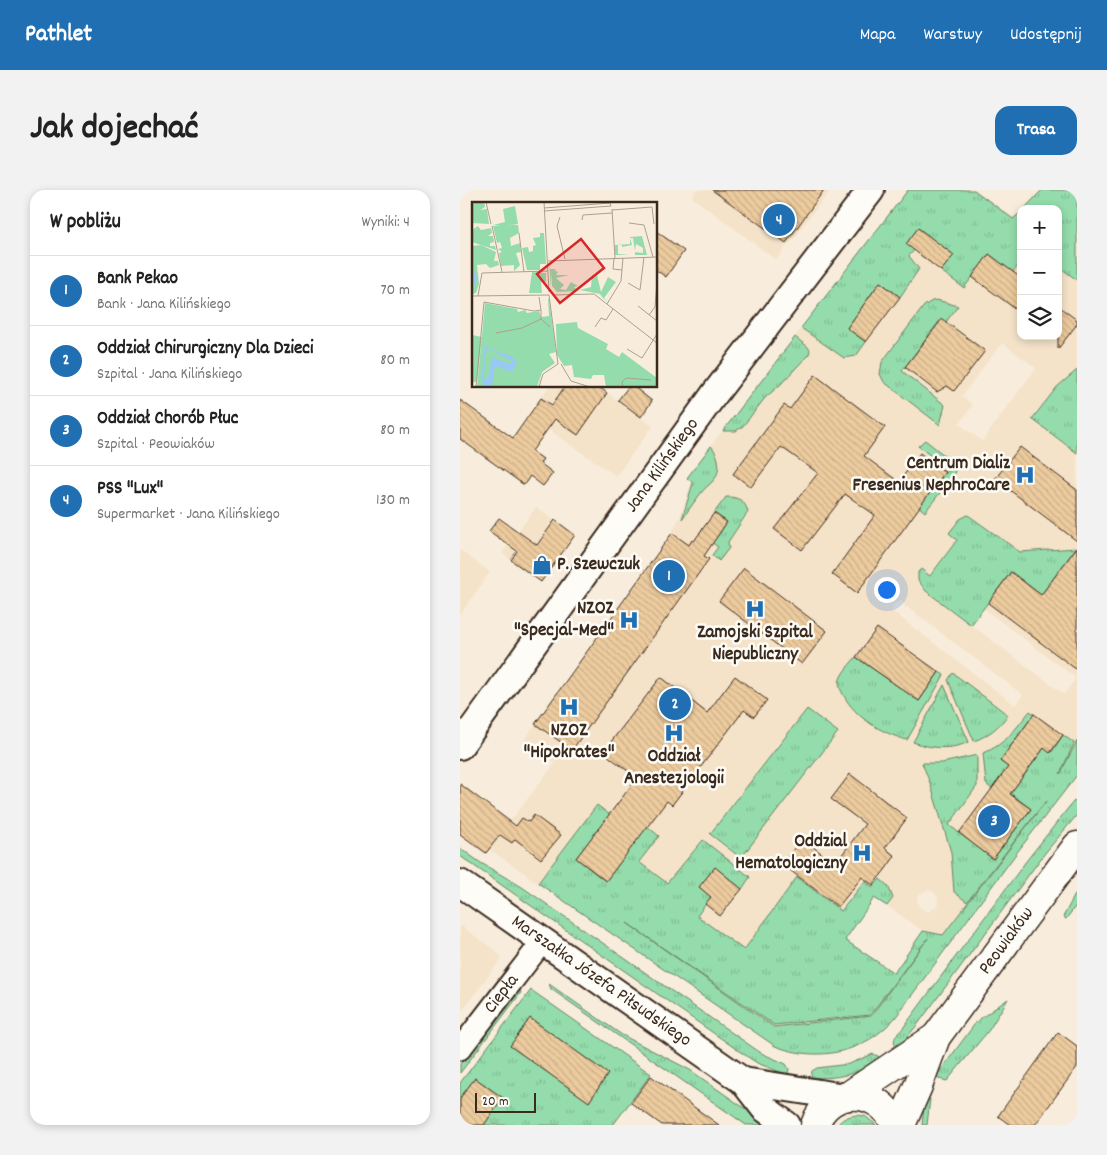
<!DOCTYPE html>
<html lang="pl">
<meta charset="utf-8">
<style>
body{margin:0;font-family:Dekko,sans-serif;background:#f2f2f2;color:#222}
.controls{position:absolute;right:15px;top:15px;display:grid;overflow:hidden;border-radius:10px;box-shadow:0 2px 8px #0003}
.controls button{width:45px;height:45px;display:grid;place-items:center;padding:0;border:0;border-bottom:1px solid #e0e0e0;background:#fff;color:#222;font:25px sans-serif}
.scale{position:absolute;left:15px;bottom:12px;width:61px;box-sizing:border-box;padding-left:5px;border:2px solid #3b2a1e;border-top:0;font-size:14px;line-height:18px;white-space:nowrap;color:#3b2a1e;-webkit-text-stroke:4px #fdfcf7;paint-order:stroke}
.you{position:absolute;left:426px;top:399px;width:18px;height:18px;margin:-12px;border:4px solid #fff;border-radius:50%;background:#1a73e8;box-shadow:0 0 0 8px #1a73e833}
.badge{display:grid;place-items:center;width:32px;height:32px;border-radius:50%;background:#1f6fb2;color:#fff;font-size:16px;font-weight:700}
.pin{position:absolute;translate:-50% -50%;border:2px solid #fff;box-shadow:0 1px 5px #0006}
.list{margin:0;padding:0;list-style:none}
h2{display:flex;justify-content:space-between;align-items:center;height:65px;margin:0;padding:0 20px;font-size:21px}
h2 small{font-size:16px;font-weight:400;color:#767676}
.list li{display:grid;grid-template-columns:32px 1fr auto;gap:15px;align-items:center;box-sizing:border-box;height:70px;padding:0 20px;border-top:1px solid #e0e0e0}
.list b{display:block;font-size:19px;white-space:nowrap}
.list p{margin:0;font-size:16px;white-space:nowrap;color:#767676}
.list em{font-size:16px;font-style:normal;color:#767676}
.icon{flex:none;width:28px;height:28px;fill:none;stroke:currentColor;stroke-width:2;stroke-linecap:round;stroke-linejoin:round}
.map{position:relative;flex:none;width:617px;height:935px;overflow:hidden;border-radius:15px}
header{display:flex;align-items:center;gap:30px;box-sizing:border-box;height:70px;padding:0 25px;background:#1f6fb2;color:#fff}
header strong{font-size:24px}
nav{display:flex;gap:28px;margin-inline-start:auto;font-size:18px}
.intro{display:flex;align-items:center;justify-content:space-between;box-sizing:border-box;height:120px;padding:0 30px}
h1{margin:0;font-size:35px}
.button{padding:12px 22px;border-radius:15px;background:#1f6fb2;color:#fff;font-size:18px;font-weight:700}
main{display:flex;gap:30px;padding:0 30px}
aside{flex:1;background:#fff;border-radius:15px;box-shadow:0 2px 8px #0003}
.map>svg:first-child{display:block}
.built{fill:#f4e3c9;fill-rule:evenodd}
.grass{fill:url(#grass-tufts);stroke:#688364;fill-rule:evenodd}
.building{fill:url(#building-back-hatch);stroke:#3b2a1e}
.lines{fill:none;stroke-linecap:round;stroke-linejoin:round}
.minor-casing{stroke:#3b2a1e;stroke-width:25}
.tertiary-casing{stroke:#3b2a1e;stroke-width:30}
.secondary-casing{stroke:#3b2a1e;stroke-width:31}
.minor{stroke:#fdfcf7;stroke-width:21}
.tertiary{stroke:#fdfcf7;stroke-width:26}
.secondary{stroke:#fdfcf7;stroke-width:28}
.labels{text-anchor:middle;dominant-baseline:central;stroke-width:5;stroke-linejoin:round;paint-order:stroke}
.poi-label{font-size:19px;font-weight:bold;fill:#3b2a1e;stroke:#fdfcf7;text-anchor:end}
.street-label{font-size:19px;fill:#3b2a1e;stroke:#fdfcf7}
.inset-river{fill:none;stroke:#9ac8f5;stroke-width:2.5}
.inset-road{fill:none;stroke:#ac9f90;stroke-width:1}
.view{fill:#d62828;fill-opacity:0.15;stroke:#d62828;stroke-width:2.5}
.inset-edge{fill:none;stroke:#3b2a1e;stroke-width:2.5}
</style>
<header>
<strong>Pathlet</strong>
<nav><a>Mapa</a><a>Warstwy</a><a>Udostępnij</a></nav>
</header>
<div class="intro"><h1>Jak dojechać</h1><a class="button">Trasa</a></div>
<main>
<aside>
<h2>W pobliżu<small>Wyniki: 4</small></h2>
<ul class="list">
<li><span class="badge">1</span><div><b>Bank Pekao</b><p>Bank · Jana Kilińskiego</p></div><em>70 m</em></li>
<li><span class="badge">2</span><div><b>Oddział Chirurgiczny Dla Dzieci</b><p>Szpital · Jana Kilińskiego</p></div><em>80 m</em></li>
<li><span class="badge">3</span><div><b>Oddział Chorób Płuc</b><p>Szpital · Peowiaków</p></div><em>80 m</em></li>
<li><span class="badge">4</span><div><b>PSS &quot;Lux&quot;</b><p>Supermarket · Jana Kilińskiego</p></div><em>130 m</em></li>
</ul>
</aside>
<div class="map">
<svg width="617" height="935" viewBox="0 0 617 935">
<defs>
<pattern id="grass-tufts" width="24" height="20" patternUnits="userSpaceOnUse" patternTransform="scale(1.25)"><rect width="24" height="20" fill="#94dcab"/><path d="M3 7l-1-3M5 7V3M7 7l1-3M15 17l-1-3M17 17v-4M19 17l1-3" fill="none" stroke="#80bd93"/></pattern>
<pattern id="building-back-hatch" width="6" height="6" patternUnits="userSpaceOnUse" patternTransform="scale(1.25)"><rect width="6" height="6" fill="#eccb9e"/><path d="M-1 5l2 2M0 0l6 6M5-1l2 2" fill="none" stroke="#cbae88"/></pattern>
</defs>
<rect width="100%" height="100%" fill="#f8eddc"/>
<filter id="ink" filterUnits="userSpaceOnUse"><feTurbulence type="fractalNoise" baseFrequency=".02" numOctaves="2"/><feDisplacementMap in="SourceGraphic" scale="10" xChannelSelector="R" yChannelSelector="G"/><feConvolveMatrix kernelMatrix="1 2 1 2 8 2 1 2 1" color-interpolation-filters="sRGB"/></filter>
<g filter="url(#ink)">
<g class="built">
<path d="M236 0H371L316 70 232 7Z"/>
<path d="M447 0H516L554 28 561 21V146H598V19H563L581 0H617V180L597 197 572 229 617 263V551L607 568 594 601 483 745 472 743 411 826 314 837 89 678 78 693 29 659 95 573 64 550 212 343 221 324 231 292 226 288ZM468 113 485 131 482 129 442 181 420 180 422 172 464 116ZM542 153 576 178 522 251 499 234 513 215 502 206ZM350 160 305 208 283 236 271 242ZM258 268 257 283 253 291 242 301 223 327 233 293ZM496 276 495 283 465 322 459 318 488 278ZM281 310 286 315 288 322 287 326 268 352 258 345 267 332 255 323ZM512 327 560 362 616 358 551 382 524 419 616 488 604 504 466 401 460 394 458 386 461 379 469 386 497 350 489 343ZM441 411 444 413 445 418 447 417 563 505 555 515 431 420 434 414ZM479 482 484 485 438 547 419 539 393 519 459 511ZM347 519 378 542 280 667 251 644ZM570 521 574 525 540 571 562 587 584 559 590 563 614 553 606 568 507 712 494 702 491 662 470 593 462 574 482 573 517 565V596L489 635 533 669 571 619 536 593 532 560 539 556 551 545ZM548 525 543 533 529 544 514 551ZM137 615 116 668 146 691 199 646 179 672 207 693 242 650 245 714 237 726 284 760 381 721 404 691 413 697 420 689 433 708 427 716 463 741 471 743 410 825 89 678ZM468 700 475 703 478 709 477 716 468 722 459 717 457 710 459 704Z"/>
<path d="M89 196H138L193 236 156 286 68 226Z"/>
<path d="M76 317 115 345 81 392 42 363Z"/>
<path d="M0 360 30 382 0 425Z"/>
<path d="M0 735 36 761 42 768 0 823Z"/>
</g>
<g class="grass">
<path d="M448 0H514L553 29 561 22V72L553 82 529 65 504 98 481 81 493 65 458 38 454 60 449 66 459 79 440 107 420 92 387 138 406 152 396 166 384 168 341 138Z"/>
<path d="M582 0H617V90L598 76V19H564Z"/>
<path d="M477 110 498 116 486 132 481 129 442 181 485 215 480 235 424 192 420 184 422 172 464 116 472 111Z"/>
<path d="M335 147 348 157 350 160 349 164 321 194 305 208 283 236 276 241H263Z"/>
<path d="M617 180V263L572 229 597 197Z"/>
<path d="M465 250 494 273 496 279 493 286 465 322 459 317 488 279 458 256Z"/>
<path d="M251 256C260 266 262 282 252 292 248 296 244 299 241 303 234 312 228 321 222 329L233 293 227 288Z"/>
<path d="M266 307C278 307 285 310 288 322L268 352 269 358 259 371 252 365 258 357 239 343 245 336 258 345 267 332 254 323Z"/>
<path d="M508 325 560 362 616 358 581 405 551 382 511 435 466 401 458 390V382L461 379 470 386 497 350 489 343 500 329Z"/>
<path d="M396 467 459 511 479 482 484 485 447 550C422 543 395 528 383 504 380 499 378 494 380 489 383 481 391 473 396 467Z"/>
<path d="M493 483 548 525C539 537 528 546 514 551L488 490Z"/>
<path d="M484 495 509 552C491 560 472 559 453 552Z"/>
<path d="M347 519 378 542 281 668 250 644Z"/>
<path d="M570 521 574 524 540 571 563 587 584 558 591 563 603 545 614 553 600 584 617 551V585L558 661 435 828C404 863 359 873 315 856L78 693 137 615 150 625 116 668 145 691 187 636 199 646 179 672 207 693 243 650 290 687 282 699 251 707 237 726 284 760 337 687 381 721 405 691 413 697 420 689 428 696 433 708 427 716 414 708 385 750 434 783 463 741 483 745 586 611 507 712 494 702 491 662 470 593 462 573H482L517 565V596L489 635 533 669 571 619 537 593 532 599 526 594 523 563C545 555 556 538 570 521ZM167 733 314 835 410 825 468 748 411 826 314 837Z"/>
<path d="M617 610V625L585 663 458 834 437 859C431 849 436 845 443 838L567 670 613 612Z"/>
<path d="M0 658 21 673 62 697 301 863 326 874 329 879 328 885 297 873 279 861 0 666Z"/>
<path d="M617 701V714L606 729 603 727Z"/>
<path d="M89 794 162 845 230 880 307 934 306 935H286L91 799Z"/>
<path d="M59 799 61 802 60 804 0 883V874Z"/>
<path d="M71 800 191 884 153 935H0V893Z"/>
<path d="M548 809 529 840 487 891 475 888 517 831Z"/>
<path d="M413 864 418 866 420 871C397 883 378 890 351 887L352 881 357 878 389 874Z"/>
<path d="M465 908 470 909 467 935H462Z"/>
<path d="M397 925 405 926 416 935H377C383 928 388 926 397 925Z"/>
</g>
<g class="building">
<path d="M252 0H364L326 53Z"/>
<path d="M458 38 494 65 481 81 446 54Z"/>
<path d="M196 41 224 61 206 87 196 80Z"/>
<path d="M529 64 561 88V123L512 87Z"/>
<path d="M420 92 440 107 406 152 387 138Z"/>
<path d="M598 116 617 130V134L598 159Z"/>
<path d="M482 129 525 161 494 201 487 196 477 202 445 177Z"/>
<path d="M355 185 425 237 404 266 439 292 460 263 485 282 397 403 372 384 415 325 385 304 342 360 314 339 358 283 321 257 291 297 273 284 324 215 330 219Z"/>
<path d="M105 196H138L147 203 118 245 95 229 72 261 83 269 80 273 93 283 83 296 70 286 64 295 0 249V210L53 248 81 208 92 215Z"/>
<path d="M169 196H173L192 211 181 227 158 210Z"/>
<path d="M560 257 617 300V351L535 289Z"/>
<path d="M254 323 267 332 244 366 249 369 112 560 75 534 212 343 229 355 232 350 234 351Z"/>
<path d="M39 328 77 355 95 330 115 345 81 392 51 370 57 361 29 341Z"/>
<path d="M617 357V480L528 413 551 382 581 405Z"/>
<path d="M284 378 367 441 342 474 259 411Z"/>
<path d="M417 438 479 482 459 511 396 467Z"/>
<path d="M275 486 307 510 294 527 284 520 212 615 207 611 146 691 116 668 177 588 143 562 201 487 247 523Z"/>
<path d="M574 524 603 545 590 563 584 558 550 604 571 619 533 669 499 643 548 577 540 571Z"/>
<path d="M390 584 447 628 425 658 435 666 425 680 413 695 402 687 378 717 322 674 342 648 375 674 405 634 371 609Z"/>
<path d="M0 594 56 636 62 628 69 632 74 625 101 645 81 669 55 649 52 653 40 645 26 663 0 644Z"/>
<path d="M255 677 282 699 260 726 245 714 251 707 239 697Z"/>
<path d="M70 828 148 884 129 912 50 856Z"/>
<path d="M598 842 617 856V877L575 935H550L538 926Z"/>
<path d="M191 886 259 935H202L171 913Z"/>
<path d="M15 888 43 908 24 935H0V908Z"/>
</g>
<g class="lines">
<defs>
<g id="minor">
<path id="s1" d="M0 859 83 751"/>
</g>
<g id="tertiary">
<path id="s2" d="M0 556 253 206 411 0"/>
<path id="s3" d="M0 693 283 891 304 918 327 935"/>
<path d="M283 891 385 907"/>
</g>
<g id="secondary">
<path d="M388 906 476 847"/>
<path d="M355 935C368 895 421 897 435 935"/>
<path id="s4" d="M441 935 458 896 476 847 617 656"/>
</g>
</defs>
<use href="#minor" class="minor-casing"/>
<use href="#tertiary" class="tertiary-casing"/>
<use href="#secondary" class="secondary-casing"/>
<use href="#minor" class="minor"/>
<use href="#tertiary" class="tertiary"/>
<use href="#secondary" class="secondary"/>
</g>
</g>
<defs>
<symbol id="hospital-bare" viewBox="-9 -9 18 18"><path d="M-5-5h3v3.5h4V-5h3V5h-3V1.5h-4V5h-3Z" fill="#1f6fb2" stroke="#fdfcf7" stroke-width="2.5" paint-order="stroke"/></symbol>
<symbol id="shop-bare" viewBox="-9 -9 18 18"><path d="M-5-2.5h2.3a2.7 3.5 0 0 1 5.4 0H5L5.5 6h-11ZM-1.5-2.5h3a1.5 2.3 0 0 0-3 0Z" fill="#1f6fb2" stroke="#fdfcf7" stroke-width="2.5" paint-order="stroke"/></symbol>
</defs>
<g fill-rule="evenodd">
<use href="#hospital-bare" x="551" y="271" width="28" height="28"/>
<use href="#shop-bare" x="68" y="361" width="28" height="28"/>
<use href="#hospital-bare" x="281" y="405" width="28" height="28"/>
<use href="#hospital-bare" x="155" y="416" width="28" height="28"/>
<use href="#hospital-bare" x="95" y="503" width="28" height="28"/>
<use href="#hospital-bare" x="200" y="529" width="28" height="28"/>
<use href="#hospital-bare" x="388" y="649" width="28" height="28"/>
</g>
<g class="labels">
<g class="poi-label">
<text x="550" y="274">Centrum Dializ<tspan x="550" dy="22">Fresenius NephroCare</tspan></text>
<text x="97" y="375" text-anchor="start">P. Szewczuk</text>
<text x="154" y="419">NZOZ<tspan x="154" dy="22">"Specjal-Med"</tspan></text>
<text x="295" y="443" text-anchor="middle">Zamojski Szpital<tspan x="295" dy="22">Niepubliczny</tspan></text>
<text x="109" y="541" text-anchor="middle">NZOZ<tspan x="109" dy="22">"Hipokrates"</tspan></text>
<text x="214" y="567" text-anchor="middle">Oddział<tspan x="214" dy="22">Anestezjologii</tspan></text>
<text x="387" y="652">Oddzial<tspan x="387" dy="22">Hematologiczny</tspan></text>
</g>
<g class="street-label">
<text stroke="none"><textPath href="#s2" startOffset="346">Jana Kilińskiego</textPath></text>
<text stroke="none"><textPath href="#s4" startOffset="214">Peowiaków</textPath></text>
<text stroke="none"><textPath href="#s3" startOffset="172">Marszałka Józefa Piłsudskiego</textPath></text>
<text stroke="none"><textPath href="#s1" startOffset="69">Ciepła</textPath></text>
</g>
</g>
<g transform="translate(12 12)">
<rect width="185" height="185" fill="#f8eddc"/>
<path d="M0 0H12L13 5 8 8 15 7 17 22 0 21ZM43 4 46 22 21 23 33 20 31 7ZM35 22 46 23 47 31 38 36 39 44 48 41 49 50 44 51 48 63 42 69V63L29 64 27 51 30 50 26 47 30 46 28 40 25 41 21 24ZM6 24 9 28 19 26 20 31 16 34H21L22 40 18 41V44H23L24 48 0 40V28ZM68 31H72L74 62H68V68H55L50 46 56 45 57 50 61 49V44L64 43 61 36 68 35ZM170 34 175 53H163V50L171 51V46L164 42 163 49 161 36H158L160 43 150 45V49V43H146V52L157 53H143V43L158 42V35ZM9 43 24 50 22 59H26L27 63 18 66 14 62 5 63 7 82 4 91 0 92V44ZM77 60 78 67H85L82 68 86 70 84 73H97L84 76 92 83 88 87 94 88 99 80 106 84 102 85 106 89 85 90 80 84 79 69V86ZM60 70 74 71V80H69L70 91H57ZM120 73H125L129 90 136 75 144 80 132 96 136 100 131 96 128 92 108 88 119 85ZM76 97H77L84 150 77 152 83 161 70 170 66 185 68 173 65 185H5L13 101 45 107 46 110 53 108 55 111 67 109 69 115 77 114ZM105 120 106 126 136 142 134 147 147 155 150 150 185 176V185H134L132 173H121L119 177 102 175 100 163 92 164 85 153 84 122Z" fill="#94dcab"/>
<path d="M20 103 41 107V115L19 111ZM0 133 10 135 5 179 0 181Z" fill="#94dcab"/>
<path d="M13 144 41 155 45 161 40 170 23 164 20 185H14L9 178ZM17 146 41 160 38 162 20 155 16 176 12 177 13 152Z" fill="#9ac8f5" fill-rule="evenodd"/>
<path class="inset-river" d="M0 67 4 77 0 84"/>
<path class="inset-road" d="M14 0 19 22M72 0 77 90M72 6 138 1 139 4M140 7 143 56M140 8 180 5 182 22M72 9 139 4M88 15 85 24 93 57M110 18 111 13 140 11M157 21 172 23 181 55M20 24 30 70M47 31 52 70M142 56 141 67 150 68M76 59 185 55M156 81 168 88 172 55M77 93 86 162M81 93 122 92 185 141M0 94 77 93M6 94 10 71 76 69M12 100 62 109 69 108 67 95M135 102 149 79 151 56M166 104 185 119M69 108V117L78 125M177 113 183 105 185 81M123 125 129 116 134 118 141 107M24 131 50 126 69 117M155 147 170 156 185 132M89 162 99 179 118 185M4 185 12 100M67 185 71 172 86 162M151 185 150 180 154 176 179 178"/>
<path class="view" d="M109 37 132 66 88 101 65 72Z"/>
<rect width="185" height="185" class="inset-edge"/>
</g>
</svg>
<div class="controls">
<button>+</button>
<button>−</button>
<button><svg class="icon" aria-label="layers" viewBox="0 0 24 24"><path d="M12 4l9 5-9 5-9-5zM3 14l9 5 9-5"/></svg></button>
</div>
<div class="scale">20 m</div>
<div class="you"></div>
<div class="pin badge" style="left:209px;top:386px">1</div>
<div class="pin badge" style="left:215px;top:514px">2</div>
<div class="pin badge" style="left:534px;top:631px">3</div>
<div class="pin badge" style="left:319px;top:30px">4</div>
</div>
</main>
